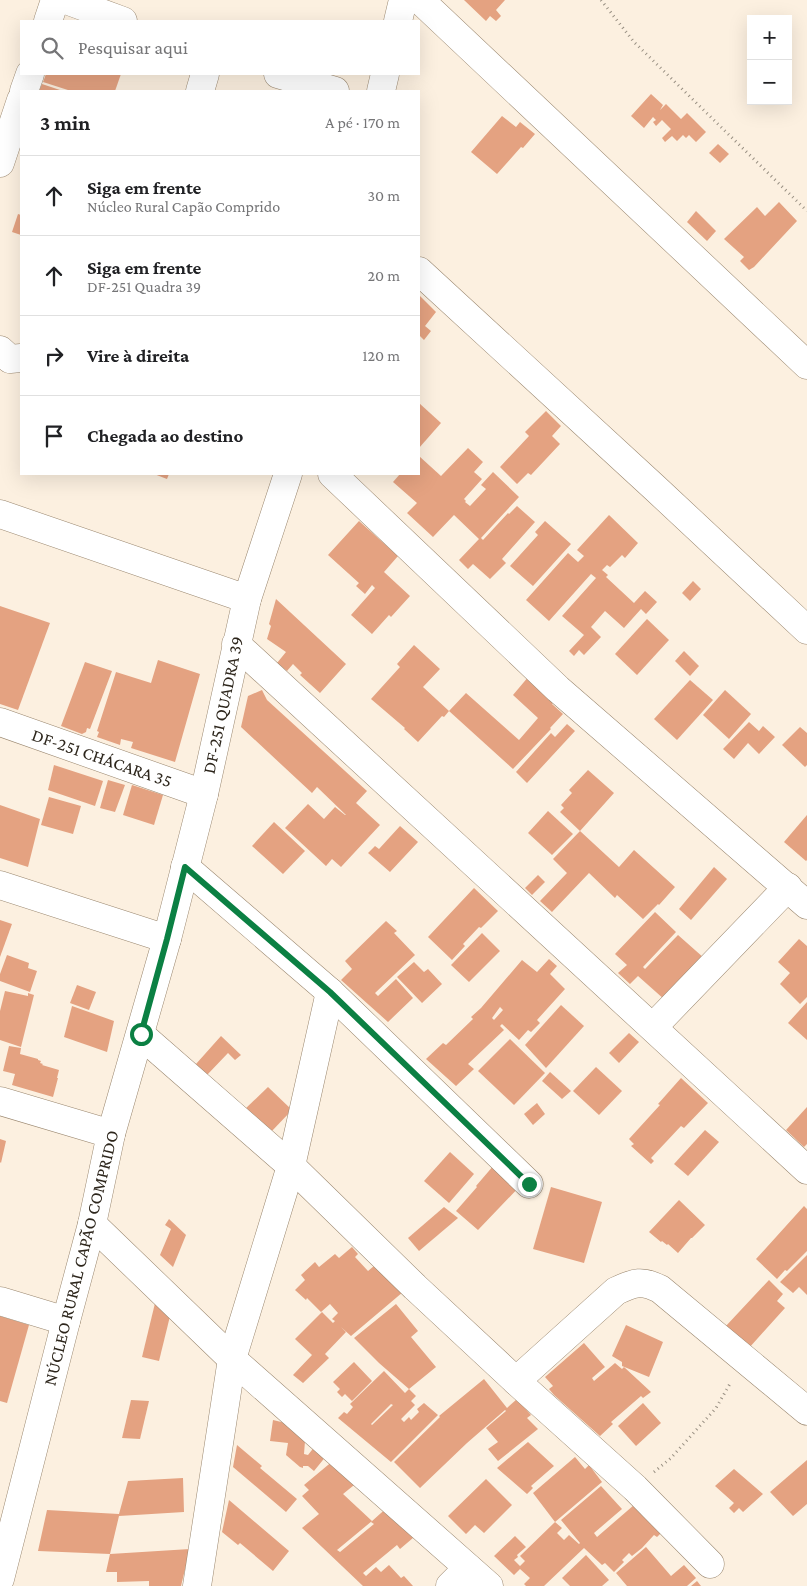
<!DOCTYPE html>
<html lang="pt">
<meta charset="utf-8">
<style>
body{margin:0;font-family:"Crimson Pro",serif;background:#f6f6f6;color:#202124}
.controls{position:absolute;right:15px;top:15px;display:grid;overflow:hidden;border-radius:0px;box-shadow:0 5px 20px #0002}
.controls button{width:45px;height:45px;display:grid;place-items:center;padding:0;border:0;border-bottom:1px solid #e0e0e0;background:#fff;color:#202124;font:25px sans-serif}
.stop{position:absolute;width:15px;height:15px;margin:-11px;border:4px solid #0b8043;border-radius:50%;background:#fff}
.stop.end{background:#0b8043;border-color:#fff;box-shadow:0 1px 5px #0008}
.list{margin:0;padding:0;list-style:none}
h2{display:flex;justify-content:space-between;align-items:center;height:65px;margin:0;padding:0 20px;font-size:21px}
h2 small{font-size:16px;font-weight:400;color:#757577}
.list li{display:grid;grid-template-columns:32px 1fr auto;gap:15px;align-items:center;box-sizing:border-box;height:80px;padding:0 20px;border-top:1px solid #e0e0e0}
.list b{display:block;font-size:19px;white-space:nowrap}
.list p{margin:0;font-size:16px;white-space:nowrap;color:#757577}
.list em{font-size:16px;font-style:normal;color:#757577}
.icon{flex:none;width:28px;height:28px;fill:none;stroke:currentColor;stroke-width:2;stroke-linecap:round;stroke-linejoin:round}
.map{position:relative;flex:none;width:807px;height:1586px;overflow:hidden}
.search{position:absolute;background:#fff;box-shadow:0 5px 20px #0002;left:20px;top:20px;width:400px;height:55px;display:flex;align-items:center;gap:12px;box-sizing:border-box;padding:0 18px;border-radius:0px;color:#757577;font-size:19px}
.panel{position:absolute;background:#fff;box-shadow:0 5px 20px #0002;left:20px;top:90px;width:400px;height:385px;border-radius:0px}
.map>svg:first-child{display:block}
.building{fill:#e4a281;fill-rule:evenodd}
.lines{fill:none;stroke-linecap:round;stroke-linejoin:round}
.street-casing{stroke:#9a876f;stroke-width:29}
.path{stroke:#999083;stroke-width:3;stroke-dasharray:1 4;stroke-linecap:butt}
.street{stroke:#fff;stroke-width:28}
.route{stroke:#0b8043;stroke-width:6}
.labels{text-anchor:middle;dominant-baseline:central;stroke-width:5;stroke-linejoin:round;paint-order:stroke}
.street-label{font-size:18px;fill:#2d261c;stroke:#fff}
</style>
<div class="map">
<svg width="807" height="1586" viewBox="0 0 807 1586">
<rect width="100%" height="100%" fill="#fcf0e0"/>
<g class="building">
<path d="M464 0H505L496 10 501 16 496 21 490 16 486 21Z"/>
<path d="M46 74H121L115 91H71L43 82Z"/>
<path d="M42 84 63 91H39Z"/>
<path d="M651 94 663 105 660 110 666 104 681 119 687 113 706 132 696 142 689 135 686 138 683 135 677 141 672 136 665 142 662 138 671 129 662 120 656 126 653 122 656 120 653 117 644 128 631 116Z"/>
<path d="M502 116 516 127 520 122 535 134 523 148 521 147 497 174 471 152Z"/>
<path d="M718 144 729 154 720 163 709 153Z"/>
<path d="M779 202 797 221 754 267 749 270 740 261 744 257 724 239 757 207 765 216Z"/>
<path d="M696 211 716 231 707 241 687 222Z"/>
<path d="M18 214 21 215V235L12 232Z"/>
<path d="M419 295 436 312 425 326 431 331 424 340 419 335Z"/>
<path d="M419 403 441 423 419 448Z"/>
<path d="M546 411 561 426 552 436 560 444 531 475 528 473 517 484 500 467 529 436 525 432Z"/>
<path d="M468 448 483 462 474 472 482 479 464 499 466 501 465 502 470 506 486 489 481 485 493 472 519 497 481 538 483 540 508 513 509 514 517 506 535 522 502 559 506 563 490 579 473 564 468 569 459 560 479 539 454 515 433 537 407 513 417 503 393 482 400 474H419V456L441 476Z"/>
<path d="M154 474H169L167 479Z"/>
<path d="M609 515 638 543 625 558 622 555 610 567 607 565 602 570 608 575 606 577 634 603 645 591 657 602 646 614 641 609 624 628 605 611 591 627 601 637 584 655 579 650 574 656 569 651 584 635 562 616 596 578 591 574 549 621 526 600 568 553 578 562 584 556 577 550Z"/>
<path d="M359 521 398 556 384 572 410 596 391 617 389 615 372 634 351 615 375 588 372 585 365 594 356 586 359 583 328 555Z"/>
<path d="M545 521 571 544 533 586 510 566 538 535 535 532Z"/>
<path d="M693 581 701 589 690 601 682 593Z"/>
<path d="M276 599 346 664 320 693 300 675 302 673 293 664 287 671 277 663 286 652 267 639 271 626 269 624Z"/>
<path d="M0 606 50 623 18 710 0 704Z"/>
<path d="M647 619 669 640 637 675 615 654Z"/>
<path d="M414 645 440 669 423 687 449 711 444 717 442 716 418 742 404 729 405 728 371 699 400 667 397 664Z"/>
<path d="M684 651 699 666 690 676 675 661Z"/>
<path d="M158 660 200 674 175 762 131 748 133 742 121 739 120 745 97 737 99 732 97 731 116 672 151 683Z"/>
<path d="M85 662 112 671 90 729 87 728 86 732 82 734 61 726Z"/>
<path d="M529 676 555 700 552 704 563 714 550 728 551 729 513 769 449 711 466 693 519 740 538 718 513 695Z"/>
<path d="M690 680 713 700 677 740 654 719Z"/>
<path d="M262 690 267 700 367 791 356 803 380 825 341 867 332 859 326 866 285 828 308 804 324 819 335 807 345 815H346L317 787 312 793 241 727 248 696Z"/>
<path d="M725 690 751 714 729 739 703 715Z"/>
<path d="M749 722 759 731 763 726 775 737 759 754 748 743 734 759 723 749Z"/>
<path d="M567 724 575 731 527 783 516 772 551 733 555 737Z"/>
<path d="M800 727 807 733V765L805 767 782 745Z"/>
<path d="M54 765 103 781 95 806 48 790Z"/>
<path d="M588 770 614 793 580 831 619 867 634 850 675 887 659 905 658 904 643 919 617 895 615 898 589 873 552 912 540 901 567 873 553 859 580 831 560 812 564 808 561 805 572 793 569 790Z"/>
<path d="M108 780 125 785 115 812 100 808Z"/>
<path d="M132 785 163 795 154 825 123 815Z"/>
<path d="M49 797 81 806 73 834 41 825Z"/>
<path d="M0 805 40 819 28 867 0 858Z"/>
<path d="M548 811 573 834 552 855 528 833Z"/>
<path d="M807 815V860L806 861 784 842Z"/>
<path d="M274 822 305 851 283 874 252 846Z"/>
<path d="M400 826 418 842 390 872 368 853 375 846 379 849Z"/>
<path d="M714 867 727 879 691 920 679 909Z"/>
<path d="M538 875 545 882 532 895 525 888Z"/>
<path d="M474 888 498 911 481 928 479 927 463 944 465 946 452 960 428 937Z"/>
<path d="M655 912 676 932 643 967 645 969 678 935 704 958 665 1000 638 976 630 984 618 973 627 965 615 954Z"/>
<path d="M0 920 12 924 0 957Z"/>
<path d="M386 921 397 931 394 933 415 955 375 993 378 996 396 979 413 998 388 1022 341 980 352 969 345 961Z"/>
<path d="M482 933 500 951 469 982 451 965Z"/>
<path d="M799 939 807 946V997L800 1004 780 984 790 973 778 962Z"/>
<path d="M7 955 29 963 28 968 37 971 30 992 0 981V974Z"/>
<path d="M549 959 557 966 550 974 565 989 537 1020 540 1023 531 1032 528 1030 519 1040 502 1024 500 1026 504 1030 468 1064 474 1069 456 1086 426 1059 443 1043 446 1045 473 1019 471 1017 481 1008 522 960 537 972ZM500 1007 503 1010 494 1020 492 1018Z"/>
<path d="M414 962 424 972 428 969 442 984 422 1003 397 977Z"/>
<path d="M77 985 96 992 89 1010 70 1003Z"/>
<path d="M5 991 28 996V993L34 995 21 1047 0 1040V1011Z"/>
<path d="M807 1002V1040L788 1023Z"/>
<path d="M561 1005 584 1026 546 1068 525 1045Z"/>
<path d="M72 1006 114 1021 107 1052 64 1037Z"/>
<path d="M629 1033 639 1042 619 1063 609 1053Z"/>
<path d="M221 1036 241 1055 235 1060 228 1053 207 1075 196 1064Z"/>
<path d="M510 1039 545 1073 514 1105 478 1071Z"/>
<path d="M9 1046 21 1048 20 1054 38 1059V1060L41 1061 40 1063 43 1064 42 1065 59 1070 57 1078H58L53 1097 12 1085 15 1074 3 1071Z"/>
<path d="M596 1067 622 1091 599 1115 573 1091Z"/>
<path d="M550 1072 571 1091 562 1099 542 1081Z"/>
<path d="M681 1078 708 1103 684 1128 681 1126 651 1158 654 1161 651 1164 631 1146 634 1144 629 1139 660 1105 658 1104Z"/>
<path d="M268 1087 292 1110 270 1133 245 1109Z"/>
<path d="M537 1103 545 1114 533 1125 524 1114Z"/>
<path d="M807 1107V1144L804 1147 786 1130Z"/>
<path d="M705 1130 719 1142 688 1176 674 1164Z"/>
<path d="M0 1139 6 1141 1 1163 0 1162Z"/>
<path d="M450 1152 474 1174 449 1203 424 1181Z"/>
<path d="M494 1165 522 1184 478 1230 456 1211 477 1187 476 1186Z"/>
<path d="M551 1187 602 1202 584 1263 533 1249Z"/>
<path d="M679 1200 705 1225 692 1238H691L678 1253 668 1244 667 1245 662 1241 661 1242 649 1232Z"/>
<path d="M804 1206 807 1209V1251L787 1271 785 1270 777 1279 756 1259Z"/>
<path d="M444 1207 458 1218 419 1251 408 1238Z"/>
<path d="M169 1219 186 1235 173 1267 160 1255 171 1229 165 1225Z"/>
<path d="M352 1247 358 1254 355 1257 368 1271 374 1266 403 1292 351 1336 341 1327 346 1332 325 1354 329 1358 303 1383 293 1375 312 1355 295 1339 322 1312 333 1323 335 1321 332 1319 338 1313 330 1304 321 1312 307 1298 306 1300 295 1290 305 1280 301 1275 315 1262 319 1267 335 1254 339 1258Z"/>
<path d="M807 1255V1295L799 1287 793 1293 780 1282Z"/>
<path d="M769 1280 783 1294 777 1301 785 1308 749 1348 725 1327Z"/>
<path d="M156 1299 173 1304 159 1361 142 1357Z"/>
<path d="M396 1304 418 1331 411 1337 436 1367 409 1389 379 1363 354 1338Z"/>
<path d="M0 1316 29 1325 7 1403 0 1401Z"/>
<path d="M626 1325 663 1342 649 1377 622 1366V1362L612 1356Z"/>
<path d="M584 1343 605 1367 592 1378 594 1381 615 1363 622 1369 624 1367 651 1392 643 1398 641 1396 611 1422 613 1424 600 1436 554 1395 549 1389 553 1386 545 1377Z"/>
<path d="M354 1362 372 1381 352 1401 345 1394 342 1397 337 1392 340 1389 333 1382Z"/>
<path d="M384 1371 405 1393 409 1389 416 1396 411 1401 415 1405 401 1419 404 1422 409 1417 411 1420 419 1412 417 1409 424 1403 438 1415 391 1462 338 1418 344 1412 347 1414 353 1407 350 1404ZM391 1404 393 1405 372 1425 371 1424Z"/>
<path d="M484 1379 507 1408 517 1399 531 1415 527 1418 538 1429 498 1461 488 1449 498 1442 486 1428 506 1411 505 1410 467 1443 420 1488 394 1462 440 1417 439 1416Z"/>
<path d="M131 1400 149 1401 140 1439 122 1438Z"/>
<path d="M643 1403 661 1423 636 1446 618 1426Z"/>
<path d="M273 1420 306 1428 304 1454 308 1455 319 1441 331 1450 314 1471 308 1466H303V1468L300 1467 286 1455 288 1443 270 1441Z"/>
<path d="M528 1442 554 1466 531 1486 533 1488 527 1494 497 1468Z"/>
<path d="M237 1445 262 1466 260 1468 297 1499 286 1512 233 1467Z"/>
<path d="M340 1455 364 1477 343 1494 372 1521 337 1550 340 1552 374 1524 371 1522 391 1504 420 1532 400 1549 397 1545 363 1573 366 1576 376 1567 381 1572 389 1565 401 1578 404 1576 413 1586H363L302 1528 319 1514 302 1496 309 1490 304 1485Z"/>
<path d="M575 1457 585 1469 589 1465 602 1482 555 1522 533 1493Z"/>
<path d="M807 1460V1504L793 1516 770 1492Z"/>
<path d="M734 1469 763 1494 743 1512 739 1508 734 1513 729 1508 734 1503 715 1486Z"/>
<path d="M183 1478 184 1512 119 1516 110 1554 190 1549 181 1586H149V1581L117 1582V1572H106L110 1554 38 1551 47 1510 119 1514 128 1481Z"/>
<path d="M486 1479 512 1505 484 1533 475 1525 466 1534 448 1516Z"/>
<path d="M601 1486 622 1509 594 1533 597 1537 634 1505 663 1531 657 1537 654 1535 642 1548 632 1556 629 1553 622 1560 624 1562 614 1572 605 1563 602 1565 584 1548 544 1586H526L524 1584 530 1578 520 1569 514 1575 494 1556 515 1536 526 1547 517 1555 518 1557 514 1560 520 1566 525 1561 520 1556 555 1522 562 1528 557 1533 564 1540 569 1535 579 1544 580 1543 561 1520Z"/>
<path d="M229 1500 289 1551 273 1571 240 1543 238 1545 222 1532Z"/>
<path d="M646 1547 671 1576 684 1565 696 1578 687 1586H627L616 1573Z"/>
<path d="M586 1555 609 1580 602 1586H570L562 1578Z"/>
<path d="M697 1581 701 1586H691Z"/>
</g>
<g class="lines">
<defs>
<g id="street">
<path d="M66 0 123 21"/>
<path d="M420 0 807 365"/>
<path d="M48 21 55 0"/>
<path d="M398 21 403 0"/>
<path d="M278 74 335 91"/>
<path d="M24 91 30 74"/>
<path d="M200 91 205 74"/>
<path d="M381 91 385 74"/>
<path d="M0 163 21 100"/>
<path d="M419 271 655 488 807 630"/>
<path d="M0 350 10 359 21 358"/>
<path d="M332 474 558 689 807 905"/>
<path d="M0 514 247 599"/>
<path d="M236 644 807 1170"/>
<path d="M0 722 204 794"/>
<path d="M185 867 330 992 529 1184"/>
<path d="M0 885 167 939"/>
<path d="M653 1027 788 887"/>
<path d="M141 1035 291 1166 415 1287 516 1381 635 1488 710 1564"/>
<path d="M0 1101 111 1134"/>
<path d="M92 1224 232 1359 489 1586"/>
<path d="M0 1301 66 1321"/>
<path d="M516 1381 616 1291C635 1282 642 1280 660 1289L807 1411"/>
<path d="M0 1579 66 1321 92 1224 111 1134 167 939 204 794 247 599 288 474"/>
<path d="M197 1586 232 1359 291 1166 330 992"/>
<path d="M450 1586 468 1568"/>
</g>
</defs>
<use href="#street" class="street-casing"/>
<g class="path">
<path d="M601 0 634 42 807 211"/>
<path d="M654 1472 671 1458 716 1408 731 1382"/>
</g>
<use href="#street" class="street"/>
</g>
<g class="lines">
<path class="route" d="M141 1034 167 939 185 867 330 992 529 1184"/>
</g>
<g class="labels">
<g class="street-label">
<text transform="translate(223 705) rotate(-78)">DF-251 QUADRA 39</text>
<text transform="translate(102 758) rotate(19)">DF-251 CHÁCARA 35</text>
<text transform="translate(81 1258) rotate(-76)">NÚCLEO RURAL CAPÃO COMPRIDO</text>
</g>
</g>
</svg>
<div class="controls">
<button>+</button>
<button>−</button>
</div>
<div class="stop" style="left:141px;top:1034px"></div>
<div class="stop end" style="left:529px;top:1184px"></div>
<div class="search"><svg class="icon" aria-label="search" viewBox="0 0 24 24"><circle cx="10" cy="10" r="6"/><path d="M15 15l6 6"/></svg>Pesquisar aqui</div>
<section class="panel">
<h2>3 min<small>A pé · 170 m</small></h2>
<ul class="list">
<li><svg class="icon" aria-label="ahead" viewBox="0 0 24 24"><path d="M12 20V5M6 11l6-6 6 6"/></svg><div><b>Siga em frente</b><p>Núcleo Rural Capão Comprido</p></div><em>30 m</em></li>
<li><svg class="icon" aria-label="ahead" viewBox="0 0 24 24"><path d="M12 20V5M6 11l6-6 6 6"/></svg><div><b>Siga em frente</b><p>DF-251 Quadra 39</p></div><em>20 m</em></li>
<li><svg class="icon" aria-label="right" viewBox="0 0 24 24"><path d="M7 20v-9h11M14 6l5 5-5 5"/></svg><div><b>Vire à direita</b></div><em>120 m</em></li>
<li><svg class="icon" aria-label="arrive" viewBox="0 0 24 24"><path d="M6 21V4h12l-3 4 3 4H6"/></svg><div><b>Chegada ao destino</b></div></li>
</ul>
</section>
</div>
